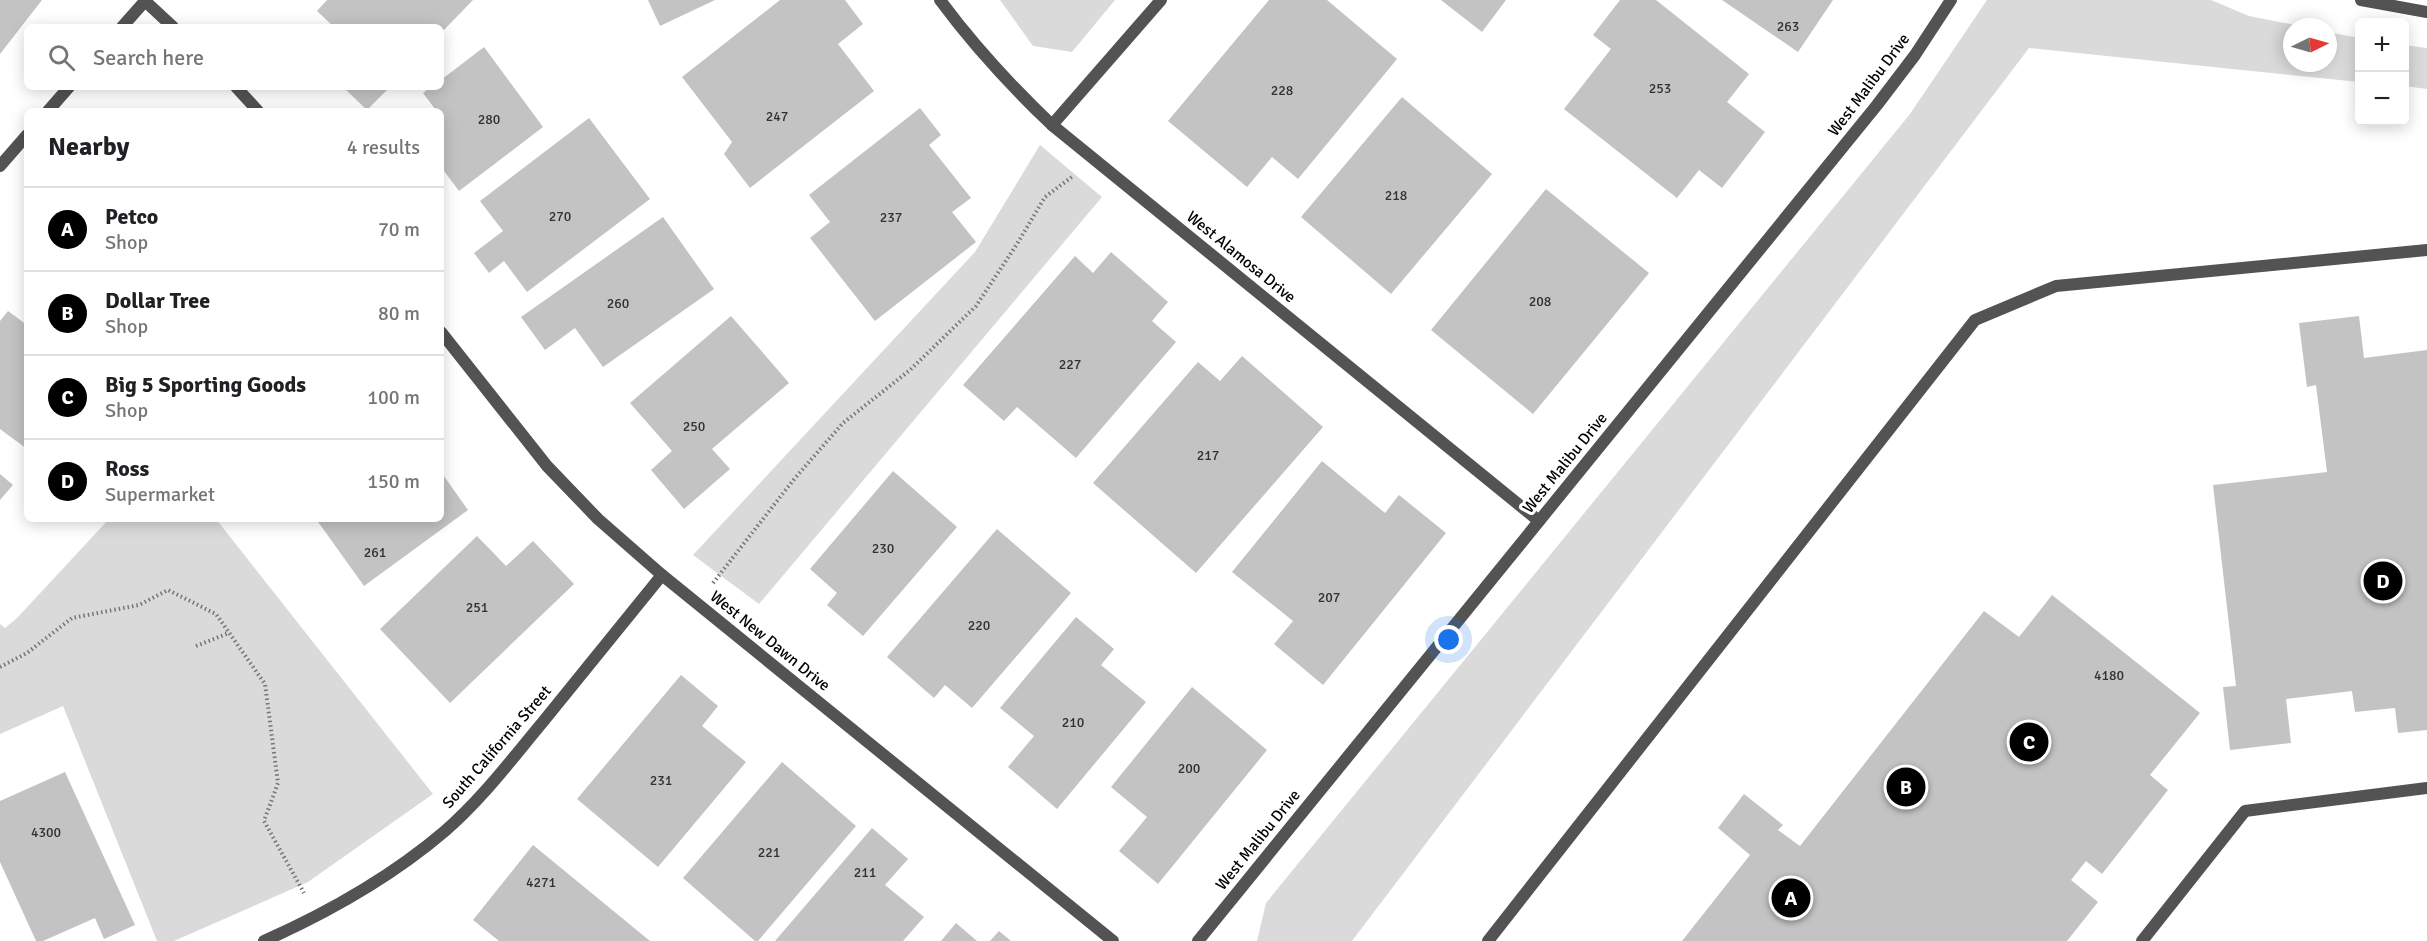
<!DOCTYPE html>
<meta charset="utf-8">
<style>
body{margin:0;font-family:Signika,sans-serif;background:#f2f2f2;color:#202124}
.controls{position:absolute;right:18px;top:18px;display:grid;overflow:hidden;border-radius:9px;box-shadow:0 3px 15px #0003}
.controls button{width:54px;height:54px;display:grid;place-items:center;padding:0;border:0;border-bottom:2px solid #e0e0e0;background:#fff;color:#202124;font:30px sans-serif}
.compass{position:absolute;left:2283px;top:18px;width:54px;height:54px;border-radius:50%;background:#fff;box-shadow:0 3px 15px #0003;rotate:85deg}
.you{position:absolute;left:1449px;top:640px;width:21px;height:21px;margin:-15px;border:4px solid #fff;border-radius:50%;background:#1a73e8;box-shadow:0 0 0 9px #1a73e833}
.badge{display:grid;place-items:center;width:39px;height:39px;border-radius:50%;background:#000;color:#fff;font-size:20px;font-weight:700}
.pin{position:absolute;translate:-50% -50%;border:3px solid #fff;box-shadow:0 2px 6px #0006}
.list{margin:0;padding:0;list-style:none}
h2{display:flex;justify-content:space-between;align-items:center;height:78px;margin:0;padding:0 24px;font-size:26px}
h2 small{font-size:20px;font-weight:400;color:#757577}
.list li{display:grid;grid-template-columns:39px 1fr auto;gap:18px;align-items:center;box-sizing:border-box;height:84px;padding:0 24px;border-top:2px solid #e0e0e0}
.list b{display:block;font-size:22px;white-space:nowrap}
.list p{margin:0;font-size:20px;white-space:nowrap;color:#757577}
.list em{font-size:20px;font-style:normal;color:#757577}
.icon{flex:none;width:33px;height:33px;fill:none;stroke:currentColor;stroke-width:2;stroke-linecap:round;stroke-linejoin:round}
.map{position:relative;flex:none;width:2427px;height:941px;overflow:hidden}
.search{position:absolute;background:#fff;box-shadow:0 3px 15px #0003;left:24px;top:24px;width:420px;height:66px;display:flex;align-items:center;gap:15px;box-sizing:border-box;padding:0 21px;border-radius:9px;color:#757577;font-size:22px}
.panel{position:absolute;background:#fff;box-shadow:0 3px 15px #0003;left:24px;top:108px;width:420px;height:414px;border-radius:9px}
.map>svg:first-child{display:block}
.green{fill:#dadada}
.building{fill:#c3c3c3}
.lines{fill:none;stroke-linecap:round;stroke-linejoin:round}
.path{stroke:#757575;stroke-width:4;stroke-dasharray:1.5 3;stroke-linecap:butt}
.service{stroke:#535353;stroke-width:12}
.minor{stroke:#535353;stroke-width:12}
.labels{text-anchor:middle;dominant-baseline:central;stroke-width:6;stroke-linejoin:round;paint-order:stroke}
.number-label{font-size:14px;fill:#313131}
.street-label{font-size:16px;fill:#000;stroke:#fff}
</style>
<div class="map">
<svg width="2427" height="941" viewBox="0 0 2427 941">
<rect width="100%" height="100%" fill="#fff"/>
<g class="green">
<path d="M1000 0H1115L1072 52 1033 46Z"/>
<path d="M1987 0H2211L2249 16 2305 27H2292V63H2328V32L2359 38V82L2029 48 1352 941H1257L1266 903 1910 114Z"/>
<path d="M2404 45 2427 48V89L2405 86Z"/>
<path d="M1040 145 1102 197 759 604 693 555 975 252Z"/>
<path d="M109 519H216L433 794 308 882 174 941H157L63 706 0 734V624L5 628 17 618Z"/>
</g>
<g class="building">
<path d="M0 0H42L0 54Z"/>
<path d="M327 0H473L441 33V27H334L317 11Z"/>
<path d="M648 0H715L660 26Z"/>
<path d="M780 0H845L863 24 838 44 874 91 750 188 724 154 732 142 682 77Z"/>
<path d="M1269 0H1327L1397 59 1298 179 1272 157 1247 187 1168 121Z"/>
<path d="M1441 0H1506L1482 32Z"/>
<path d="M1620 0H1656L1749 74 1727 102 1765 132 1722 188 1699 170 1677 198 1564 109 1611 49 1593 35Z"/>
<path d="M1722 0H1833L1798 52Z"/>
<path d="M484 47 543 127 459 191 441 167V111H432L435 109 423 93 431 87H441V80Z"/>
<path d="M343 87H390L367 110Z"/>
<path d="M1402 97 1492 174 1391 294 1301 217Z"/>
<path d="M920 108 941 135 929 145 971 198 952 212 976 242 875 321 810 238 830 222 809 195Z"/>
<path d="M589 118 650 199 527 292 504 261 489 273 474 253 503 231 480 201Z"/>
<path d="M1546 189 1649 273 1533 414 1431 330Z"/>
<path d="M663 217 714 289 603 367 575 328 545 350 521 317Z"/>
<path d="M1111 252 1168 302 1152 321 1176 342 1076 458 1017 407 1004 421 963 385 1075 256 1093 273Z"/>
<path d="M8 311 27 325V449L0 429V321Z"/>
<path d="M731 316 789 383 712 449 730 469 684 509 651 470 672 451 630 403Z"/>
<path d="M2359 316 2364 358 2427 350V730L2398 733 2395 708 2355 712 2352 691 2286 699 2291 743 2230 750 2223 687 2236 686 2213 485 2327 472 2316 385 2307 387 2299 323Z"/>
<path d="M1242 356 1323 427 1196 573 1093 483 1198 362 1220 381Z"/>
<path d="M1322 461 1385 513 1399 495 1446 533 1323 685 1274 644 1293 621 1232 572Z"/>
<path d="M893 471 957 527 863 636 827 605 837 593 810 569Z"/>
<path d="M441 472 468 510 364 586 316 519H441Z"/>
<path d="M0 474 13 485 0 500Z"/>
<path d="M997 529 1071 593 972 708 945 685 934 698 887 657Z"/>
<path d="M477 536 506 566 533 541 574 584 450 703 380 629Z"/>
<path d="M2052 595 2200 713 2150 775 2168 790 2102 874 2086 861 2071 880 2098 902 2067 941H1682L1750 855 1718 828 1744 794 1783 825 1778 830 1800 846 1984 611 2019 637Z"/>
<path d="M1076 617 1114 649 1101 665 1146 702 1057 809 1008 767 1034 736 1000 708Z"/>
<path d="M681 675 718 706 702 726 746 762 658 867 577 799Z"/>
<path d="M1192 687 1267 750 1158 884 1119 851 1147 817 1111 787Z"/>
<path d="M782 762 856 826 758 941H755L683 878Z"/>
<path d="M65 772 135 925 104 939 95 918 43 941H36L0 862V801Z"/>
<path d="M872 828 908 859 885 885 924 917 903 941H775Z"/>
<path d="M533 845 650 941H499L473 920Z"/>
<path d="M956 923 977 941H941Z"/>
<path d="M999 931 1011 941H990Z"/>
</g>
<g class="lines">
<g class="path">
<path d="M713 583 795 478 843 423 910 370 976 306 1017 244 1045 197 1073 176"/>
<path d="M196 646 229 633"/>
<path d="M0 667 27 653 72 618 139 605 168 590 216 614 265 684 278 783 264 821 304 893"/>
</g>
<g class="service">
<path d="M1488 941 1975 320 2056 286 2427 250"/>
<path d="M2142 941 2245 811 2427 788"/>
</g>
<g class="minor">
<path d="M144 0 173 27"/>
<path d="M940 0C974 46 1011 86 1052 125L1539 521"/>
<path d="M2361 0 2427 12"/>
<path d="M122 27 145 1"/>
<path d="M236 87 258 111"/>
<path d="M48 111 69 87"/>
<path d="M1052 125 1161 0"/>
<path d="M0 166 27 135"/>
<path d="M441 332 547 466 598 519 662 575 1113 941"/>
<path d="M264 941C329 912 390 878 445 831 482 799 511 760 542 723 582 673 622 624 662 575"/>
<path d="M1198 941 1877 105 1915 55 1951 0"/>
</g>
</g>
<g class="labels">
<g class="number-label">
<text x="1788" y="26">263</text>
<text x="1660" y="88">253</text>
<text x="1282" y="90">228</text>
<text x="777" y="116">247</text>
<text x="489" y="119">280</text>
<text x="1396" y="195">218</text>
<text x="560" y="216">270</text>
<text x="891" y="217">237</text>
<text x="1540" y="301">208</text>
<text x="618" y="303">260</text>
<text x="1070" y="364">227</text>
<text x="694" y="426">250</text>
<text x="1208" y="455">217</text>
<text x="883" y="548">230</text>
<text x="375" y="552">261</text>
<text x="1329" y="597">207</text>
<text x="477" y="607">251</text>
<text x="979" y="625">220</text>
<text x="2109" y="675">4180</text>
<text x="1073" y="722">210</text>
<text x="1189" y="768">200</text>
<text x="661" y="780">231</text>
<text x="46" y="832">4300</text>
<text x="769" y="852">221</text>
<text x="865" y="872">211</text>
<text x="541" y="882">4271</text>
</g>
<g class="street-label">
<text transform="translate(1869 85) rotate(-53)">West Malibu Drive</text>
<text transform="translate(1241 257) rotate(39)">West Alamosa Drive</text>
<text transform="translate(1565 463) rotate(-51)">West Malibu Drive</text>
<text transform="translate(770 641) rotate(39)">West New Dawn Drive</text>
<text transform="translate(497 747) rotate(-49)">South California Street</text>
<text transform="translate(1258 840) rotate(-51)">West Malibu Drive</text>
</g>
</g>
</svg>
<div class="controls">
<button>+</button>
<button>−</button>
</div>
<svg class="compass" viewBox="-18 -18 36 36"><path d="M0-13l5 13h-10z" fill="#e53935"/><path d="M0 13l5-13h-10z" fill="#757577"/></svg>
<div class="you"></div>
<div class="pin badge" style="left:1791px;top:898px">A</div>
<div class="pin badge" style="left:1906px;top:787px">B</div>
<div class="pin badge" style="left:2029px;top:742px">C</div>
<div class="pin badge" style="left:2383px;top:581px">D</div>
<div class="search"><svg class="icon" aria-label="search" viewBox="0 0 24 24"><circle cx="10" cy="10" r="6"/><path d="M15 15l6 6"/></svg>Search here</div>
<section class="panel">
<h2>Nearby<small>4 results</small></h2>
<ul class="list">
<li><span class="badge">A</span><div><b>Petco</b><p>Shop</p></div><em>70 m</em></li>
<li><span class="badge">B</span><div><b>Dollar Tree</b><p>Shop</p></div><em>80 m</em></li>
<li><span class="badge">C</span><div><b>Big 5 Sporting Goods</b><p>Shop</p></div><em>100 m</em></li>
<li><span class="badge">D</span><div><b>Ross</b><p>Supermarket</p></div><em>150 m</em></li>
</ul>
</section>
</div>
